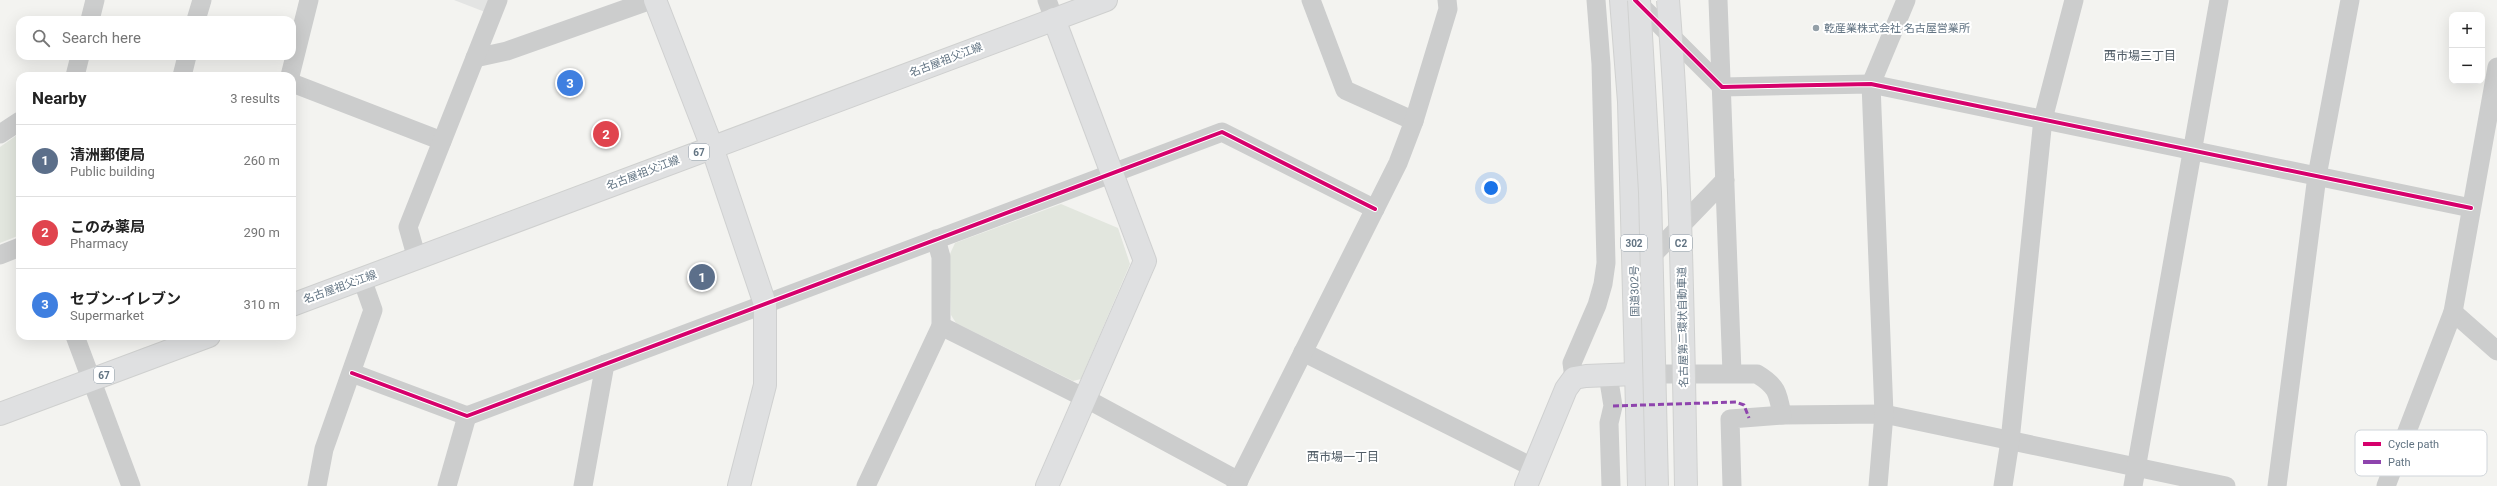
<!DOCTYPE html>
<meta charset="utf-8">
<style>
body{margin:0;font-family:Roboto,"Noto Sans JP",sans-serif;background:#f6f6f6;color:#222}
.controls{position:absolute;right:12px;top:12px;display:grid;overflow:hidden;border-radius:8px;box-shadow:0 4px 16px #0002}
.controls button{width:36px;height:36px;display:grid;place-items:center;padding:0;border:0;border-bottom:1px solid #e0e0e0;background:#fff;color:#222;font:20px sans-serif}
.you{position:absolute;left:1491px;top:188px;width:14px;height:14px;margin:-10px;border:3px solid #fff;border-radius:50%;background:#1a73e8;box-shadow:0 0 0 6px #1a73e833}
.badge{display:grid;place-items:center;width:26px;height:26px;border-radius:50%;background:#2563eb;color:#fff;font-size:13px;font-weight:700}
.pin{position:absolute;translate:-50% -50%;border:2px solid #fff;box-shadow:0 1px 4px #0006}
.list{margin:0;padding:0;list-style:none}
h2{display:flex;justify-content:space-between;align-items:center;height:52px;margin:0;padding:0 16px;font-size:17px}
h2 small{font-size:13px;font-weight:400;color:#767676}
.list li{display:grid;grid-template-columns:26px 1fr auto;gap:12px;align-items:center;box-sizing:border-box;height:72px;padding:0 16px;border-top:1px solid #e0e0e0}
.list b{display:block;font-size:15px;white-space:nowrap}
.list p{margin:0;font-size:13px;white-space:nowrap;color:#767676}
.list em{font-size:13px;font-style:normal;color:#767676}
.icon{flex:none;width:22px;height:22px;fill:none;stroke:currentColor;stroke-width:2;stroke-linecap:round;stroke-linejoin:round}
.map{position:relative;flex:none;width:2497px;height:486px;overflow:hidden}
.search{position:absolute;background:#fff;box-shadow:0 4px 16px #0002;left:16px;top:16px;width:280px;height:44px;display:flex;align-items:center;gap:10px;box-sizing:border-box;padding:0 14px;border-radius:12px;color:#767676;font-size:15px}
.panel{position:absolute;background:#fff;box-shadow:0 4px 16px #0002;left:16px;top:72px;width:280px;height:268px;border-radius:12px}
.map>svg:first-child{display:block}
.built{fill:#e3e4e3}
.green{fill:#e2e6de}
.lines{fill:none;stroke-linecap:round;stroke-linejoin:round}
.secondary-casing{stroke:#cfd0d0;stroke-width:24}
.primary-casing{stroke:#cfd0cf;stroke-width:24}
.highway-casing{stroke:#d0d1d0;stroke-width:24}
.street{stroke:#cccdcd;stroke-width:19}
.secondary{stroke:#dfe0e1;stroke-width:22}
.primary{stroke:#dfe0e1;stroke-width:22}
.highway{stroke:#dfe0e1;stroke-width:22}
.highway-bridge-casing{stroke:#d0d1d0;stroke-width:24;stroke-linecap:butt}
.highway-bridge{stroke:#dfe0e1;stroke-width:22}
.quiet{stroke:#8e44ad;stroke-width:3;stroke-dasharray:6 3;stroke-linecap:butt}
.cycleway-casing{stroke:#fff;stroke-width:6}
.cycleway{stroke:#d6006c;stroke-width:4}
.poi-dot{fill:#94a0a8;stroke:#fff;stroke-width:1.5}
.labels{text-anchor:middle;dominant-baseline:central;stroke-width:4;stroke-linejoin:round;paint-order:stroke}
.shield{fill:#fff;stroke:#909da8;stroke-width:1}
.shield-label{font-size:10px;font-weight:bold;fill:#617382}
.poi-label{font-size:11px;fill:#617382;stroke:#fff;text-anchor:start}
.street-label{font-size:11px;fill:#617382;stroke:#fff}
.neighbourhood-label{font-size:12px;fill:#505c66;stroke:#fff}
.key{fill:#fff;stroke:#d0d5da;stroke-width:1}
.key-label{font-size:11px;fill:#617382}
</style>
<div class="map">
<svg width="2497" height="486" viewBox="0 0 2497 486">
<rect width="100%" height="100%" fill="#f3f3f0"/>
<path class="built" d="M454 0H489L485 12Z"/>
<g class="green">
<path d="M20 133V235L0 243V147Z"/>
<path d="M1061 204 1118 228 1130 264 1081 379 1073 381 956 323 951 315 949 256 955 243Z"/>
</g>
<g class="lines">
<defs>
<g id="secondary">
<path d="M655 0 712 147 765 304V385L739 486"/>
<path d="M1047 486 1145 261 1054 19"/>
<path d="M1526 486 1566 389 1574 378 1586 376 1636 374"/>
</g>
<g id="primary">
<path d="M292 305 1106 0"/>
<path d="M0 414 209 336"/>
</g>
<path id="highway" d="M1621 0 1629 102 1639 486"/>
</defs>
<use href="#secondary" class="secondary-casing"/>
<use href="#primary" class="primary-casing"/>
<use href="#highway" class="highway-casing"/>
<g class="street">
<path d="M1047 0 1054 19"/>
<path d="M1311 0 1345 90 1414 121"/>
<path d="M1635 0 1722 87 1871 84 2471 208"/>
<path d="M1718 0 1732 373"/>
<path d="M90 20 95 0"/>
<path d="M196 20 202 0"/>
<path d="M475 58 507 51 651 0"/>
<path d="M75 76 80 56"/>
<path d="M182 76 187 56"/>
<path d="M290 76 309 0"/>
<path d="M292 83 442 141"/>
<path d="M0 134 20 121"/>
<path d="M0 255 20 247"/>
<path d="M417 259 408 227 498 0"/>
<path d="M1644 264 1725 180"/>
<path d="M2453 312 2497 351"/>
<path d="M941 326 1085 398 1239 481"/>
<path d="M75 336 131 486"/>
<path d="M1303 352 1534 468"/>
<path d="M352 373 467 416 1222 132 1375 209"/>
<path d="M1640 374H1757C1777 386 1778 393 1782 415L1884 414 2226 486"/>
<path d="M1608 375 1613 406 1609 423 1611 486"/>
<path d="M1574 378 1572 363 1597 305 1603 284 1606 263 1601 64 1596 0"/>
<path d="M317 486 324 449 373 310 362 279"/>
<path d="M447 486 467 416"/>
<path d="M583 486 605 364"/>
<path d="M866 486 941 326V257L936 239"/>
<path d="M1236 486 1398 163 1414 121 1448 9 1447 0"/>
<path d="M1732 486 1730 419 1782 415"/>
<path d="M1878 486 1884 414 1871 84 1906 0"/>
<path d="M2003 486 2010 441 2043 119 2074 0"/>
<path d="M2133 486 2219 0"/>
<path d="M2277 486 2317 176 2350 0"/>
<path d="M2386 486 2453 312 2497 67"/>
</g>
<use href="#secondary" class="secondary"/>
<use href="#primary" class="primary"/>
<use href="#highway" class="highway"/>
<defs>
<g id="highway-bridge">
<path d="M1639 0 1650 192 1657 486"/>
<path d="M1668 0C1681 162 1683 324 1686 486"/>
</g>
</defs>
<use href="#highway-bridge" class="highway-bridge-casing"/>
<use href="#highway-bridge" class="highway-bridge"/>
<path class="quiet" d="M1613 406 1736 402 1744 405 1749 418"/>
<defs>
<g id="cycleway">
<path d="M1635 0 1722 87 1871 84 2471 208"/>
<path d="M352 373 467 416 1222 132 1375 209"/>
</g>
</defs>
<use href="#cycleway" class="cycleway-casing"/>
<use href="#cycleway" class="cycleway"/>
</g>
<circle class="poi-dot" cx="1816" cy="28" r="4"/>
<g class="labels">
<g class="shield">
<rect x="689" y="144" width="20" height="16" rx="3"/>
<rect x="1621" y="235" width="26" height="16" rx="3"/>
<rect x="1670" y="235" width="22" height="16" rx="3"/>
<rect x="94" y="367" width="20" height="16" rx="3"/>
</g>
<g class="shield-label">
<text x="699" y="152">67</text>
<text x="1634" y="243">302</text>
<text x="1681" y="243">C2</text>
<text x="104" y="375">67</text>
</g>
<g class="poi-label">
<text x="1824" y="28">乾産業株式会社 名古屋営業所</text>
</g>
<g class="street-label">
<text transform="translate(946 60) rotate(-21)">名古屋祖父江線</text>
<text transform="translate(643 173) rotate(-21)">名古屋祖父江線</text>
<text transform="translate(340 287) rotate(-20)">名古屋祖父江線</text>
<text transform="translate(1635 291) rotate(-91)">国道302号</text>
<text transform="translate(1683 327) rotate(-91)">名古屋第二環状自動車道</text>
</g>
<g class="neighbourhood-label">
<text x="2140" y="56">西市場三丁目</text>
<text x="1343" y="457">西市場一丁目</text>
</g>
</g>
<rect x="2355" y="430" width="132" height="46" rx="6" class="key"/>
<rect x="2363" y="442" width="18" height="4" fill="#d6006c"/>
<rect x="2363" y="460" width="18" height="4" fill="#8e44ad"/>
<g class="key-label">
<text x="2388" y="448">Cycle path</text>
<text x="2388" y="466">Path</text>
</g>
</svg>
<div class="controls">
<button>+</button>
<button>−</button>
</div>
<div class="you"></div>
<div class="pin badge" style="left:702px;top:277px;background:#5c6f8a">1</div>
<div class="pin badge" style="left:606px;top:134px;background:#e0444e">2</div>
<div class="pin badge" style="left:570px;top:83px;background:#3f7fe0">3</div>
<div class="search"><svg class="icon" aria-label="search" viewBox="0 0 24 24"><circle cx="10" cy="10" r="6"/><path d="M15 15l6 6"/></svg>Search here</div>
<section class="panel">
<h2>Nearby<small>3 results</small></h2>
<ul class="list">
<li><span class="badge" style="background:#5c6f8a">1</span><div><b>清洲郵便局</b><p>Public building</p></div><em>260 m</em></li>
<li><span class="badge" style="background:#e0444e">2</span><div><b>このみ薬局</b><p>Pharmacy</p></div><em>290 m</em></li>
<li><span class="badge" style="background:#3f7fe0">3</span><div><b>セブン-イレブン</b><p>Supermarket</p></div><em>310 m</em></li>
</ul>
</section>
</div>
